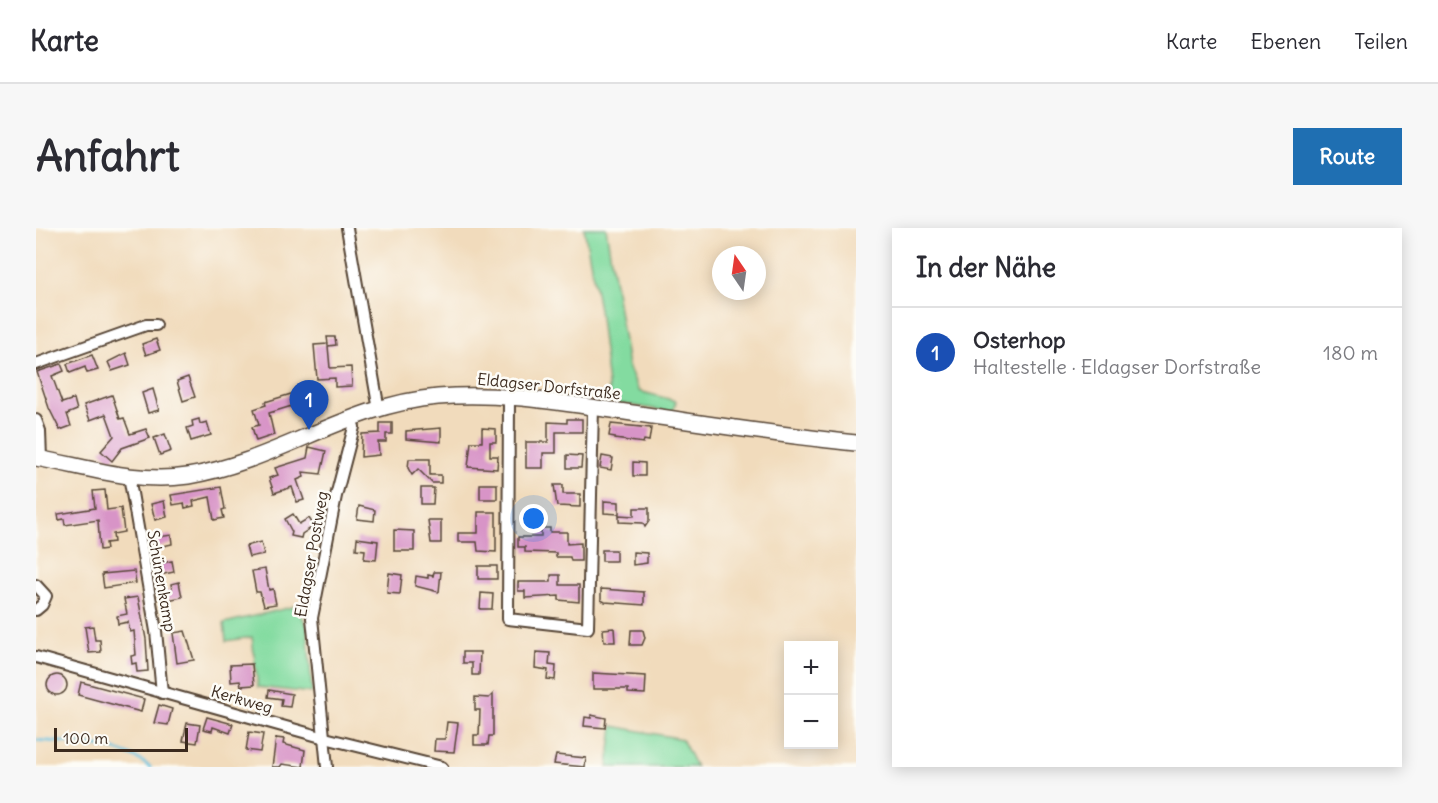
<!DOCTYPE html>
<html lang="de">
<meta charset="utf-8">
<style>
body{margin:0;font-family:Delius,sans-serif;background:#f7f7f7;color:#2b2b33}
.controls{position:absolute;right:18px;bottom:18px;display:grid;overflow:hidden;border-radius:0px;box-shadow:0 3px 15px #0003}
.controls button{width:54px;height:54px;display:grid;place-items:center;padding:0;border:0;border-bottom:2px solid #e1e1e2;background:#fff;color:#2b2b33;font:30px sans-serif}
.compass{position:absolute;left:676px;top:18px;width:54px;height:54px;border-radius:50%;background:#fff;box-shadow:0 3px 15px #0003;rotate:347deg}
.scale{position:absolute;left:18px;bottom:15px;width:134px;box-sizing:border-box;padding-left:6px;border:3px solid #3b2a1e;border-top:0;font-size:16px;line-height:21px;white-space:nowrap;color:#3b2a1e;-webkit-text-stroke:4px #fdfcf7;paint-order:stroke}
.you{position:absolute;left:498px;top:291px;width:21px;height:21px;margin:-15px;border:4px solid #fff;border-radius:50%;background:#1a73e8;box-shadow:0 0 0 9px #1a73e833}
.badge{display:grid;place-items:center;width:39px;height:39px;border-radius:50%;background:#1f6fb2;color:#fff;font-size:20px;font-weight:700}
.pin{position:absolute;translate:-50% -50px;filter:drop-shadow(0 2px 3px #0008)}
.pin::after{content:'';position:absolute;top:32px;width:21px;height:18px;background:inherit;clip-path:polygon(0 0,100% 0,50% 100%)}
.list{margin:0;padding:0;list-style:none}
h2{display:flex;justify-content:space-between;align-items:center;height:78px;margin:0;padding:0 24px;font-size:26px}
h2 small{font-size:20px;font-weight:400;color:#7c7c81}
.list li{display:grid;grid-template-columns:39px 1fr auto;gap:18px;align-items:center;box-sizing:border-box;height:90px;padding:0 24px;border-top:2px solid #e1e1e2}
.list b{display:block;font-size:22px;white-space:nowrap}
.list p{margin:0;font-size:20px;white-space:nowrap;color:#7c7c81}
.list em{font-size:20px;font-style:normal;color:#7c7c81}
.map{position:relative;flex:none;width:820px;height:539px;overflow:hidden;border-radius:0px}
header{display:flex;align-items:center;gap:36px;box-sizing:border-box;height:84px;padding:0 30px;background:#fff;border-bottom:2px solid #e1e1e2}
header strong{font-size:28px}
nav{display:flex;gap:33px;margin-inline-start:auto;font-size:21px}
.intro{display:flex;align-items:center;justify-content:space-between;box-sizing:border-box;height:144px;padding:0 36px}
h1{margin:0;font-size:42px}
.button{padding:15px 27px;border-radius:0px;background:#1f6fb2;color:#fff;font-size:21px;font-weight:700}
main{display:flex;gap:36px;padding:0 36px}
aside{flex:1;background:#fff;border-radius:0px;box-shadow:0 3px 15px #0003}
.map>svg:first-child{display:block}
.green{fill:#83dba0;stroke:#5f825f;stroke-width:1.5}
.lines{fill:none;stroke-linecap:round;stroke-linejoin:round}
.stream{stroke:#60c0de;stroke-width:3}
.building{fill:#d894c7}
.street-casing{stroke:#564536;stroke-width:14}
.secondary-casing{stroke:#564536;stroke-width:18}
.street{stroke:#fff;stroke-width:10}
.secondary{stroke:#fff;stroke-width:15}
.labels{text-anchor:middle;dominant-baseline:central;stroke-width:5;stroke-linejoin:round;paint-order:stroke}
.street-label{font-size:16px;fill:#3b2a1e;stroke:#fdfcf7}
</style>
<header>
<strong>Karte</strong>
<nav><a>Karte</a><a>Ebenen</a><a>Teilen</a></nav>
</header>
<div class="intro"><h1>Anfahrt</h1><a class="button">Route</a></div>
<main>
<div class="map">
<svg width="820" height="539" viewBox="0 0 820 539">
<rect width="100%" height="100%" fill="#fdfcf7"/>
<filter id="ink" filterUnits="userSpaceOnUse"><feTurbulence type="fractalNoise" baseFrequency=".0167" numOctaves="2"/><feDisplacementMap in="SourceGraphic" scale="12" xChannelSelector="R" yChannelSelector="G"/><feConvolveMatrix kernelMatrix="1 2 1 2 8 2 1 2 1" color-interpolation-filters="sRGB"/></filter>
<filter id="wash" filterUnits="userSpaceOnUse"><feTurbulence type="fractalNoise" baseFrequency=".008" numOctaves="4" result="noise"/><feDisplacementMap in="SourceGraphic" scale="24" xChannelSelector="R" yChannelSelector="G"/><feGaussianBlur stdDeviation="1.35" result="paint"/><feColorMatrix in="noise" values="0 0 0 0 0 0 0 0 0 0 0 0 0 0 0 0 0 1.4 0 .05"/><feComposite in="paint" operator="in"/></filter>
<g filter="url(#wash)">
<rect width="100%" height="100%" fill="#f1dbbc"/>
<g class="green">
<path d="M548 0H570L592 138 603 163 640 173 637 184 574 174 563 81Z"/>
<path d="M260 378 271 397 276 465 222 459 216 409 190 413 188 395Z"/>
<path d="M577 498 646 511 660 539H572Z"/>
</g>
<g class="lines">
<path class="stream" d="M0 512C39 516 82 514 114 539"/>
</g>
<g id="blocks">
<g class="building">
<path d="M291 109H299L300 117 292 118 294 140 315 139 316 158 299 159V150L281 151 278 117 292 116Z"/>
<path d="M120 111 124 122 110 127 106 116Z"/>
<path d="M90 125 94 137 76 143 72 134Z"/>
<path d="M56 127 62 142 51 145 49 139 34 145 31 136Z"/>
<path d="M25 136 28 143 16 148 26 175 38 171 41 182 31 186 35 198 24 202 13 180 1 144Z"/>
<path d="M152 149 159 169 147 173 141 153Z"/>
<path d="M117 161 123 182 112 185 106 165Z"/>
<path d="M255 166 259 177 233 185 238 207 220 213 216 199 223 197 218 181 230 177 229 174Z"/>
<path d="M76 167 84 191 88 190 94 206 110 201 114 210 86 220 76 233 65 223 78 208 70 186 54 192 48 177Z"/>
<path d="M163 191 164 196 171 194 175 207 155 213 151 200 157 198 156 193Z"/>
<path d="M531 191H546V204H520V225H507V240H490V214H512V194L531 195Z"/>
<path d="M344 195H356V206H350V214H342L343 227 325 229 326 206 344 205Z"/>
<path d="M575 196 615 200 613 213 608 212 607 215 579 211V209L573 208Z"/>
<path d="M405 200V214L370 211V203Z"/>
<path d="M446 200 460 201V214H454V228H462L461 241 432 239 435 214H446Z"/>
<path d="M129 206 135 223 124 227 118 210Z"/>
<path d="M273 219 290 223 285 246 267 244 268 249 261 252 268 272 261 274 256 259 238 265 233 250 242 247 239 240 271 230Z"/>
<path d="M531 227 546 228 545 240H531Z"/>
<path d="M566 228 577 230 575 242 564 240Z"/>
<path d="M373 231H394V247H405V255H396L382 241 376 247 372 240Z"/>
<path d="M597 234 609 235V248H597Z"/>
<rect x="444" y="256" width="17" height="15"/>
<path d="M518 257H527V266H544V279L521 278Z"/>
<path d="M185 259 189 281 186 282 188 290 178 292 174 269 157 273 158 278 149 280 148 275 137 277 135 267Z"/>
<path d="M385 260H398L397 276H385Z"/>
<path d="M69 262 71 282 85 280 88 304 77 306 78 314 70 315 71 321 64 322 62 292 29 297 28 291 23 292 22 286 59 280 57 263Z"/>
<path d="M128 273 131 289 119 292 115 276Z"/>
<path d="M568 273 583 274V286L568 285Z"/>
<path d="M323 278 339 282 338 293 321 291Z"/>
<path d="M598 280H613V293L609 299 607 295 583 294V287L598 288Z"/>
<path d="M442 284H460V324L442 323 441 314H422V305H442Z"/>
<path d="M257 286 263 296 273 290 278 298 266 306 265 310 255 308 256 304 249 291Z"/>
<path d="M392 292H405V315H395Z"/>
<path d="M505 300H514V304H531V316L545 315V333H535L534 329H520V325L489 324V319H482V309H505Z"/>
<path d="M358 302 378 303V323H358Z"/>
<path d="M135 307 136 316 118 320 116 310Z"/>
<path d="M321 310 342 313 340 332 328 331 329 322 320 321Z"/>
<path d="M225 314 228 326 213 329 210 318Z"/>
<rect x="566" y="322" width="14" height="11"/>
<path d="M597 324 611 325V335L597 337Z"/>
<path d="M136 333 138 344 123 347 121 336Z"/>
<rect x="442" y="338" width="19" height="13"/>
<path d="M229 341 233 362 237 361 240 376 228 378 224 364H220L216 343Z"/>
<path d="M98 343 100 355 68 360 66 346Z"/>
<path d="M398 344H405L403 364 379 358 380 348 392 350V347L397 348Z"/>
<path d="M353 345 366 347 364 366 351 365Z"/>
<path d="M515 347H524V357H543V374L523 372V368L489 370V363H482V354H515Z"/>
<path d="M143 354 146 369 127 373 126 364 136 362 135 356Z"/>
<path d="M565 361 608 364V377L569 374 565 372Z"/>
<path d="M445 365 457 366 456 381H444Z"/>
<path d="M102 369 110 411 112 443 101 444 100 435 96 436 95 428 100 427 98 403 94 404 92 394 82 396 81 388 91 386 88 371Z"/>
<path d="M57 398 59 412H64L65 424 53 425 49 399Z"/>
<path d="M578 400 579 414H568L567 401Z"/>
<path d="M595 402H607L609 410 606 417H594Z"/>
<path d="M149 403 158 432 141 435 137 405Z"/>
<path d="M427 424H444L443 447H436V435H427Z"/>
<path d="M500 424 514 425 513 437 520 438 519 452 511 451 512 442 499 440Z"/>
<path d="M216 436 218 457 205 458 204 453 195 454 194 437Z"/>
<path d="M557 445 610 448 609 466 592 465V461H557Z"/>
<circle cx="21" cy="457" r="10"/>
<path d="M45 454 108 471 105 484 42 467Z"/>
<path d="M233 462 256 466 254 479 245 478 246 471 232 469Z"/>
<path d="M457 466V508H453L452 517H438V507H443L444 482H439V469L453 470Z"/>
<path d="M123 477 136 481 132 497 118 495Z"/>
<path d="M555 487 570 490 569 500 548 498 549 489 555 490Z"/>
<path d="M171 489 197 496 194 505 177 499 176 503 167 501Z"/>
<path d="M411 494 422 495 418 524 398 523 399 511H409Z"/>
<path d="M151 495 164 497 161 515 147 513Z"/>
<path d="M213 504 227 506 224 524 210 522Z"/>
<path d="M240 510 248 511 247 516 269 522 267 539 246 536 244 539H236Z"/>
<path d="M520 527 550 530 549 539 518 536Z"/>
</g>
</g>
</g>
<g filter="url(#ink)">
<use href="#blocks" fill-opacity="0" stroke="#564536" stroke-width="1.5"/>
<g class="lines">
<defs>
<g id="street">
<path d="M311 0 343 182"/>
<path d="M0 136 110 97H120"/>
<path d="M473 169 472 391 552 400 557 179"/>
<path d="M0 192 4 203 5 231"/>
<path d="M93 248 120 403 126 465"/>
<path d="M0 357 10 368 6 377 0 382"/>
<path d="M0 429 289 510 406 539"/>
<path d="M291 539 276 390 300 268 318 199 315 191"/>
</g>
<path id="secondary" d="M0 230C51 239 100 256 152 248 239 234 314 176 402 169 463 164 522 174 582 183 661 194 740 207 820 215"/>
</defs>
<use href="#street" class="street-casing"/>
<use href="#secondary" class="secondary-casing"/>
<use href="#street" class="street"/>
<use href="#secondary" class="secondary"/>
</g>
</g>
<g class="labels">
<g class="street-label">
<text transform="translate(513 158) rotate(6)">Eldagser Dorfstraße</text>
<text transform="translate(275 326) rotate(-80)">Eldagser Postweg</text>
<text transform="translate(126 353) rotate(80)">Schünenkamp</text>
<text transform="translate(206 471) rotate(16)">Kerkweg</text>
</g>
</g>
</svg>
<div class="controls">
<button>+</button>
<button>−</button>
</div>
<svg class="compass" viewBox="-18 -18 36 36"><path d="M0-13l5 13h-10z" fill="#e53935"/><path d="M0 13l5-13h-10z" fill="#7c7c81"/></svg>
<div class="scale">100 m</div>
<div class="you"></div>
<div class="pin badge" style="left:273px;top:202px;background:#1a4fb4">1</div>
</div>
<aside>
<h2>In der Nähe<small></small></h2>
<ul class="list">
<li><span class="badge" style="background:#1a4fb4">1</span><div><b>Osterhop</b><p>Haltestelle · Eldagser Dorfstraße</p></div><em>180 m</em></li>
</ul>
</aside>
</main>
